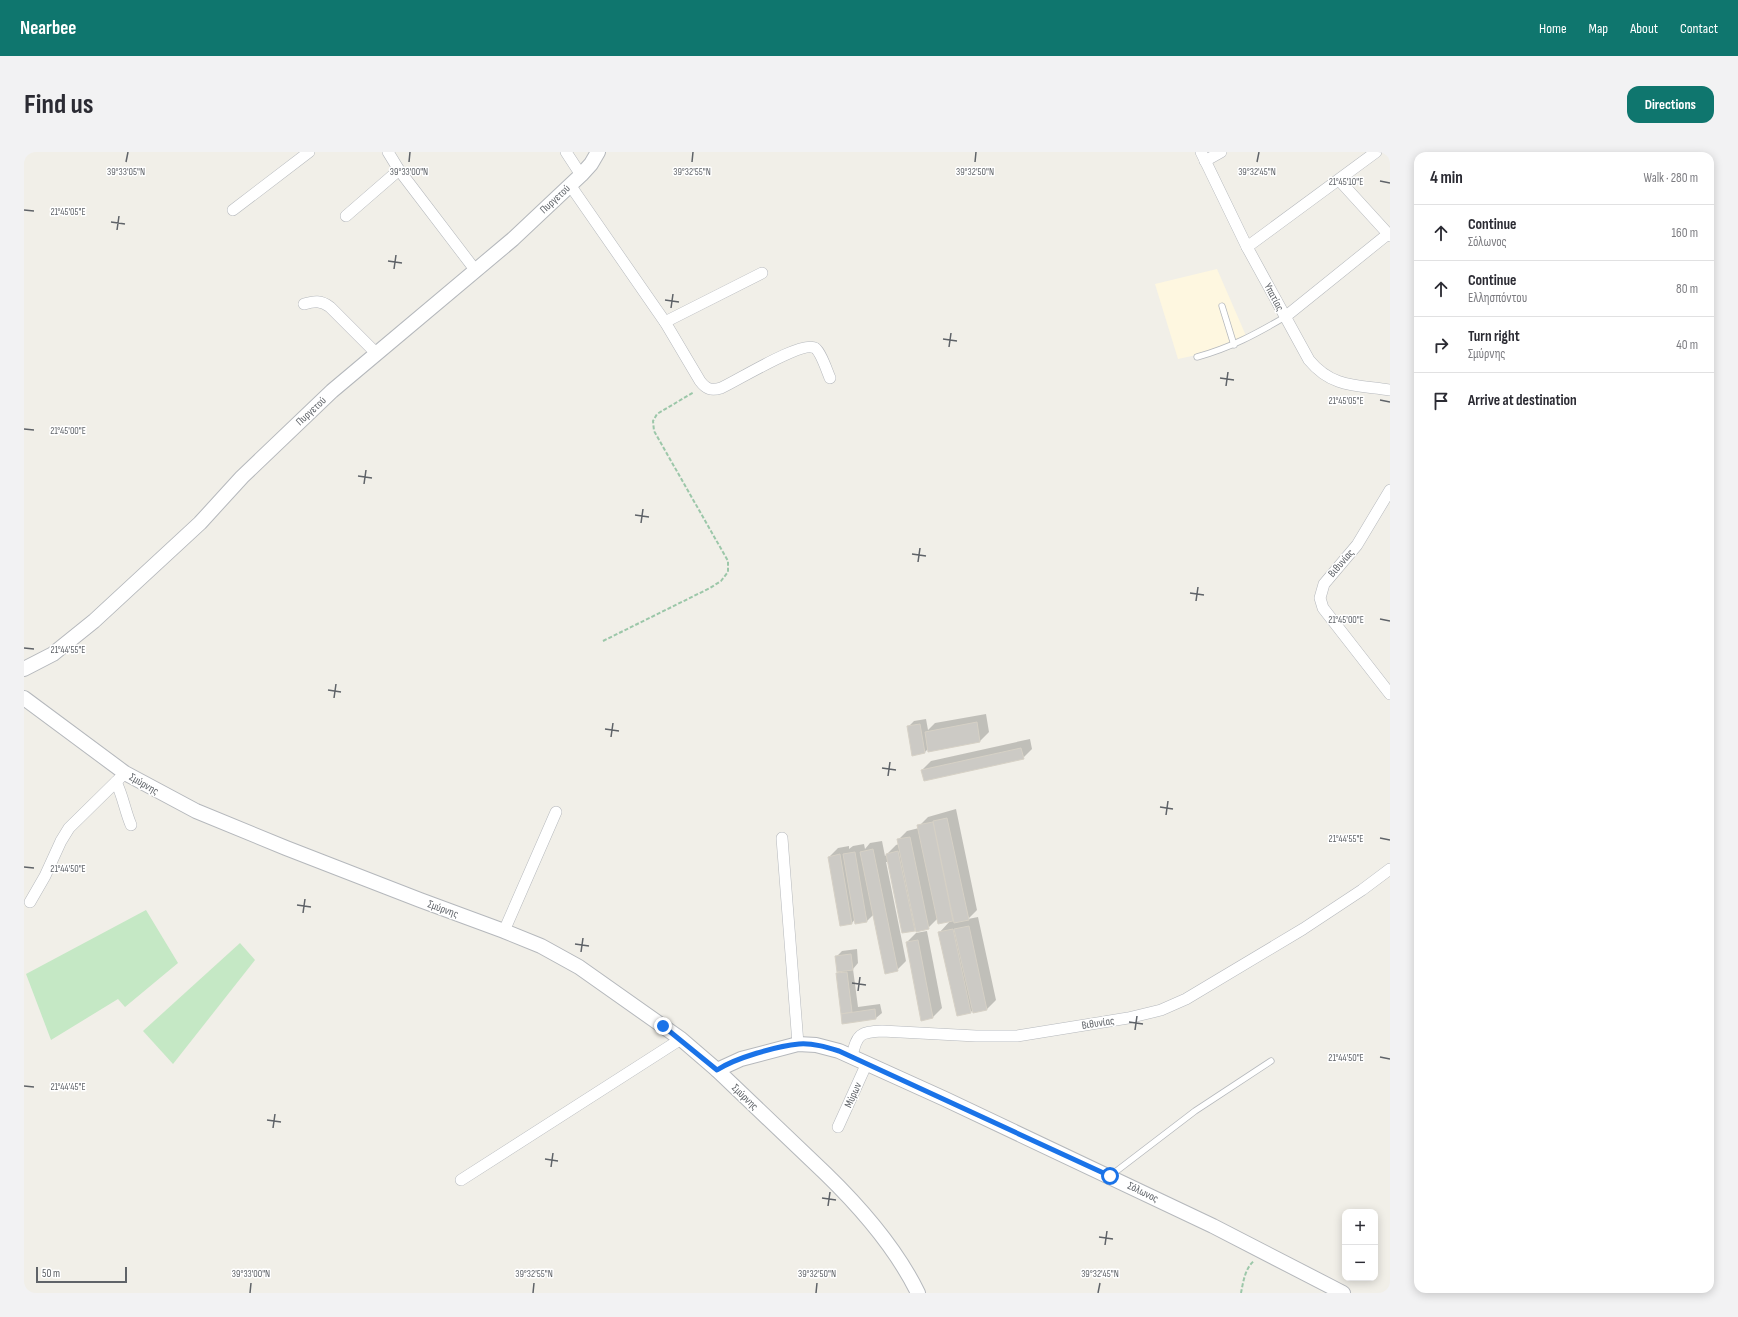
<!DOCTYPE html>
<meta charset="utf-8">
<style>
body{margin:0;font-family:"Sofia Sans Condensed",sans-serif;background:#f2f2f3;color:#2b2b33}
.controls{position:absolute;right:12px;bottom:12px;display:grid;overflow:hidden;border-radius:8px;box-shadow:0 2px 10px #0003}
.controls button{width:36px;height:36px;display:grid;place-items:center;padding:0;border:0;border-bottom:1px solid #e1e1e2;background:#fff;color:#2b2b33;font:20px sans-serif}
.scale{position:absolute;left:12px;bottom:10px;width:91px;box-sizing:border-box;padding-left:4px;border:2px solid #5f6368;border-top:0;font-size:11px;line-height:14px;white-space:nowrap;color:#5f6368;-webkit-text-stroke:3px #fff;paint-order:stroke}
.stop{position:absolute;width:12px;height:12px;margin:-9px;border:3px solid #1a73e8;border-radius:50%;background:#fff}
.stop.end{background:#1a73e8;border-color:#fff;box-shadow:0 1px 4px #0008}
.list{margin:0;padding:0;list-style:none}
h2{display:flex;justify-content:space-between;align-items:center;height:52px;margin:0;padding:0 16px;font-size:17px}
h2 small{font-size:13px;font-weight:400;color:#7c7c81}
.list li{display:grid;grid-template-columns:26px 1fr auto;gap:12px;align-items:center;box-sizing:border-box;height:56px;padding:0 16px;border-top:1px solid #e1e1e2}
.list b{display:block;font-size:15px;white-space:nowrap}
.list p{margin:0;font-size:13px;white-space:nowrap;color:#7c7c81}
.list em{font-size:13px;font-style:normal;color:#7c7c81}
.icon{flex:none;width:22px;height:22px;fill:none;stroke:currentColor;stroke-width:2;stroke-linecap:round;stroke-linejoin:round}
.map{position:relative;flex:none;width:1366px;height:1141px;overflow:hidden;border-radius:12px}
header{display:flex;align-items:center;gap:24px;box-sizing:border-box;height:56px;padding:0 20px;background:#0f766e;color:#fff}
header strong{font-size:19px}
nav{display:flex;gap:22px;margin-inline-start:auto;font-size:14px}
.intro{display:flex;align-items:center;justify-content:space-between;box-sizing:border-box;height:96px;padding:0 24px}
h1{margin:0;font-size:28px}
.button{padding:10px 18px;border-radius:12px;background:#0f766e;color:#fff;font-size:14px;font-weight:700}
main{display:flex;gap:24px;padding:0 24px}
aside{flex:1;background:#fff;border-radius:12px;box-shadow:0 2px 10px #0003}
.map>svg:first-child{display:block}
.commercial{fill:#fef7e0}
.green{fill:#c5e8c5}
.shadow{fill:#0003}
.building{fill:#cccac5;stroke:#d6d1c6}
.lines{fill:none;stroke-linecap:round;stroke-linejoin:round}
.service-casing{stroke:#b5b8bc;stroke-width:7}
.minor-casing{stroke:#b5b8bc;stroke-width:12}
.tertiary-casing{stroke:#b5b8bc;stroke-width:16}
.path{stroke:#9cc7a9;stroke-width:2;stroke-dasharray:4 2;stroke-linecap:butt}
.service{stroke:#fff;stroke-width:5.5}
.minor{stroke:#fff;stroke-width:11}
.tertiary{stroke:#fff;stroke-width:14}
.route{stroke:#1a73e8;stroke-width:5}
.ticks{fill:none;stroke:#5f6368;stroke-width:1.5}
.labels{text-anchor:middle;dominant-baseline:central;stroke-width:3;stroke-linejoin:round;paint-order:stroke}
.street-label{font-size:11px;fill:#5f6368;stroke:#fff}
.ticks-label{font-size:10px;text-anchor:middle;fill:#5f6368;stroke:#fff;stroke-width:3;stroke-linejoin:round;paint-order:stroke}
</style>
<header>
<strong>Nearbee</strong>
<nav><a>Home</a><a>Map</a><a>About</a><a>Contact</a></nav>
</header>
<div class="intro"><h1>Find us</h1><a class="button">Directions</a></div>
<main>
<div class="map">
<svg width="1366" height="1141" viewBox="0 0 1366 1141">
<rect width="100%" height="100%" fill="#f1efe8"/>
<path class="commercial" d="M1193 117 1223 186 1200 197 1154 207 1131 132Z"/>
<g class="green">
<path d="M122 758 154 811 101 855 94 847 27 888 2 822Z"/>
<path d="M216 791 231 808 149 912 119 879Z"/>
</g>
<g class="shadow">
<path d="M962 562 965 580 956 589 905 596 901 600 884 575 890 569 902 567 904 578 911 571Z"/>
<path d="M1006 587 1008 597 999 606 898 618 907 609Z"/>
<path d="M932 657 953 758 944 767 954 765 972 848 963 857 950 860 949 858 947 860 915 781 926 769 914 766 904 776H892L890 778 864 710H862L882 809 873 818 850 762 843 769 831 767 828 771 817 773 805 705 814 696 825 694V697L829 694 840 692 841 697 846 691 858 689 861 704 872 693 875 692 874 688 883 679 895 676V674L904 665Z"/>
<path d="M903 779 918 856 909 865 883 790 892 781Z"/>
<path d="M833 797 834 811 829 817 834 855 856 852 858 861 852 866 819 871 813 822 816 819 812 805 818 799Z"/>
</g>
<g class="building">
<path d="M953 570 956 590 904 600 901 580Z"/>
<path d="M896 572 901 601 888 604 883 574Z"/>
<path d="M997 596 1000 607 900 629 897 618Z"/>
<path d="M923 666 945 768 930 771 909 669Z"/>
<path d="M909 670 929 769 914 772 893 673Z"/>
<path d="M886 685 905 777 892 780 873 687Z"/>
<path d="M849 697 874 819 861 822 836 700Z"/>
<path d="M874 699 891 779 878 781 862 702Z"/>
<path d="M831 700 843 770 831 772 819 702Z"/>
<path d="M816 702 828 772 816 774 804 705Z"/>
<path d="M945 774 963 858 949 861 930 777Z"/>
<path d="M929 777 947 861 933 864 914 780Z"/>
<path d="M894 788 909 866 897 869 882 790Z"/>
<path d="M827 802 829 818 813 820 811 804Z"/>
<path d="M823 820 828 860 817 862 812 821Z"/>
<path d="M851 857 852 867 818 872 817 862Z"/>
</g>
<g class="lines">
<defs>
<g id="service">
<path d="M1198 154 1210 193"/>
<path d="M1173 205C1206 196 1232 182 1261 165"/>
<path d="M1086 1024 1171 959 1247 909"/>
</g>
<g id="minor">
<path d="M364 0 375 18 452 119"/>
<path d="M542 0 557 23"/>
<path d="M1177 0 1223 95 1285 208C1308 236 1333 233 1366 238"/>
<path d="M1181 9 1197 0"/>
<path d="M1315 28 1366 84"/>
<path d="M546 33 641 170 676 229C682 237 687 239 697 236 713 229 778 188 791 196 797 200 803 219 806 226"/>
<path d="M209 58 285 0"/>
<path d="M322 64 375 18"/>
<path d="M1223 95 1352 0"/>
<path d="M280 152C290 149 297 148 306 155L352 201"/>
<path d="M1261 165 1364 82"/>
<path d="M641 170 738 121"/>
<path d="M1366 338 1333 393 1300 432 1296 446 1299 456 1366 542"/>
<path d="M92 630C99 644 101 659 107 673"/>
<path d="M758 686 774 892"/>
<path d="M6 750 21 724 37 689 45 676 101 621"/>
<path d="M480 779 532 660"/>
<path d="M828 904C833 882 836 880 858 879L952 884H993L1104 866 1137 858 1162 847 1279 777 1338 738 1366 717"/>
<path d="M814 975 843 911"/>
<path d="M437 1028 657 887"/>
</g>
<g id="tertiary">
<path d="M0 517 29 502 70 469 176 371 218 325 308 239 489 87 557 23 567 12 574 0"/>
<path d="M0 546 101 621 172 659 262 696 396 748 480 779 517 794 555 815 657 887 693 918 802 1022C838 1057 872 1096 894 1141"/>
<path d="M693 918 717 907 774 892 792 893 815 899 921 947 1189 1074 1319 1141"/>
</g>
</defs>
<use href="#service" class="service-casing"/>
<use href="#minor" class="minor-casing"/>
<use href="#tertiary" class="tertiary-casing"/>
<g class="path">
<path d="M579 489 686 436 697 429 704 420V409L630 279 629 269 633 262 670 240"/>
<path d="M1217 1141C1219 1131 1221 1116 1230 1109"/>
</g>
<use href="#service" class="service"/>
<use href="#minor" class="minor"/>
<use href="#tertiary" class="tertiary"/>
</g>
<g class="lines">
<path class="route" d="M639 874 693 918C711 906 753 894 775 892 789 891 802 895 815 899L1086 1024"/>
</g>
<path class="ticks" d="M102 10 104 0M385 10 386 0M668 10 669 0M951 10 952 0M1233 10 1235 0M1356 29 1366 31M0 58 10 59M87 70 101 72M93 78 95 64M364 109 378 111M370 117 372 103M641 148 655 150M647 156 649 142M919 187 933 189M925 195 927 181M1196 226 1210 228M1202 234 1204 220M1356 248 1366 250M0 277 10 278M334 324 348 326M340 332 342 318M611 363 625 365M617 371 619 357M888 402 902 404M894 410 896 396M1166 441 1180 443M1172 449 1174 435M1356 467 1366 469M0 496 10 497M304 538 317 540M310 546 312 532M581 577 595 579M587 585 589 571M858 616 872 618M864 624 866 610M1136 655 1149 657M1142 663 1144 649M1356 686 1366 688M0 715 10 716M273 753 287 755M279 761 281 747M551 792 565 794M557 800 559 786M828 831 842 833M834 839 836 825M1105 870 1119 872M1111 878 1113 864M1356 905 1366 907M0 934 10 935M243 968 257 970M249 976 251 962M521 1007 534 1009M527 1015 529 1001M798 1046 812 1048M804 1054 806 1040M1075 1085 1089 1087M1081 1093 1083 1079M226 1141 227 1131M509 1141 510 1131M792 1141 793 1131M1074 1141 1076 1131"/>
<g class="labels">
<g class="street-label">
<text transform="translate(531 47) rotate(-43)">Πυργετού</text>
<text transform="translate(1250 145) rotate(62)">Υπατίας</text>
<text transform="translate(287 259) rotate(-43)">Πυργετού</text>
<text transform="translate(1317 411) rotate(-49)">Βιθυνίας</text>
<text transform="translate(120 632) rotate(30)">Σμύρνης</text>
<text transform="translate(419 757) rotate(20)">Σμύρνης</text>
<text transform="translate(1074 871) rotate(-9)">Βιθυνίας</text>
<text transform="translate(829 943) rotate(-66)">Μύρων</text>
<text transform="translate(721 945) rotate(44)">Σμύρνης</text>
<text transform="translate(1119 1040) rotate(26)">Σόλωνος</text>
</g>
</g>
<g class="ticks-label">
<text x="102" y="23">39°33'05"N</text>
<text x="385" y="23">39°33'00"N</text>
<text x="668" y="23">39°32'55"N</text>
<text x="951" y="23">39°32'50"N</text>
<text x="1233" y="23">39°32'45"N</text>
<text x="1322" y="33">21°45'10"E</text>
<text x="44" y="63">21°45'05"E</text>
<text x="1322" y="252">21°45'05"E</text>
<text x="44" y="282">21°45'00"E</text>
<text x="1322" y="471">21°45'00"E</text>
<text x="44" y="501">21°44'55"E</text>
<text x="1322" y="690">21°44'55"E</text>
<text x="44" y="720">21°44'50"E</text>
<text x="1322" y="909">21°44'50"E</text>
<text x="44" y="938">21°44'45"E</text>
<text x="227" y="1125">39°33'00"N</text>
<text x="510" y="1125">39°32'55"N</text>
<text x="793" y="1125">39°32'50"N</text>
<text x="1076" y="1125">39°32'45"N</text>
</g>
</svg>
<div class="controls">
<button>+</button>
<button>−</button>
</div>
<div class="scale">50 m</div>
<div class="stop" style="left:1086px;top:1024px"></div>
<div class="stop end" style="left:639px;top:874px"></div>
</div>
<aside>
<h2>4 min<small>Walk · 280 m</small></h2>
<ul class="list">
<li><svg class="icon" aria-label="ahead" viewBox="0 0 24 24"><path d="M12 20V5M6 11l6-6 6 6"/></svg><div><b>Continue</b><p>Σόλωνος</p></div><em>160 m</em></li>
<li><svg class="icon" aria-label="ahead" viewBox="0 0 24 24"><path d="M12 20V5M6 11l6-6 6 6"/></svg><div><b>Continue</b><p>Ελλησπόντου</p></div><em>80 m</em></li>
<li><svg class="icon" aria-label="right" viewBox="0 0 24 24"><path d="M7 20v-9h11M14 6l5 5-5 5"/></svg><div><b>Turn right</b><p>Σμύρνης</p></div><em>40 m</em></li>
<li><svg class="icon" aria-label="arrive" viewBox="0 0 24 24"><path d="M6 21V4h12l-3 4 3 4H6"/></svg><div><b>Arrive at destination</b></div></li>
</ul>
</aside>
</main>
